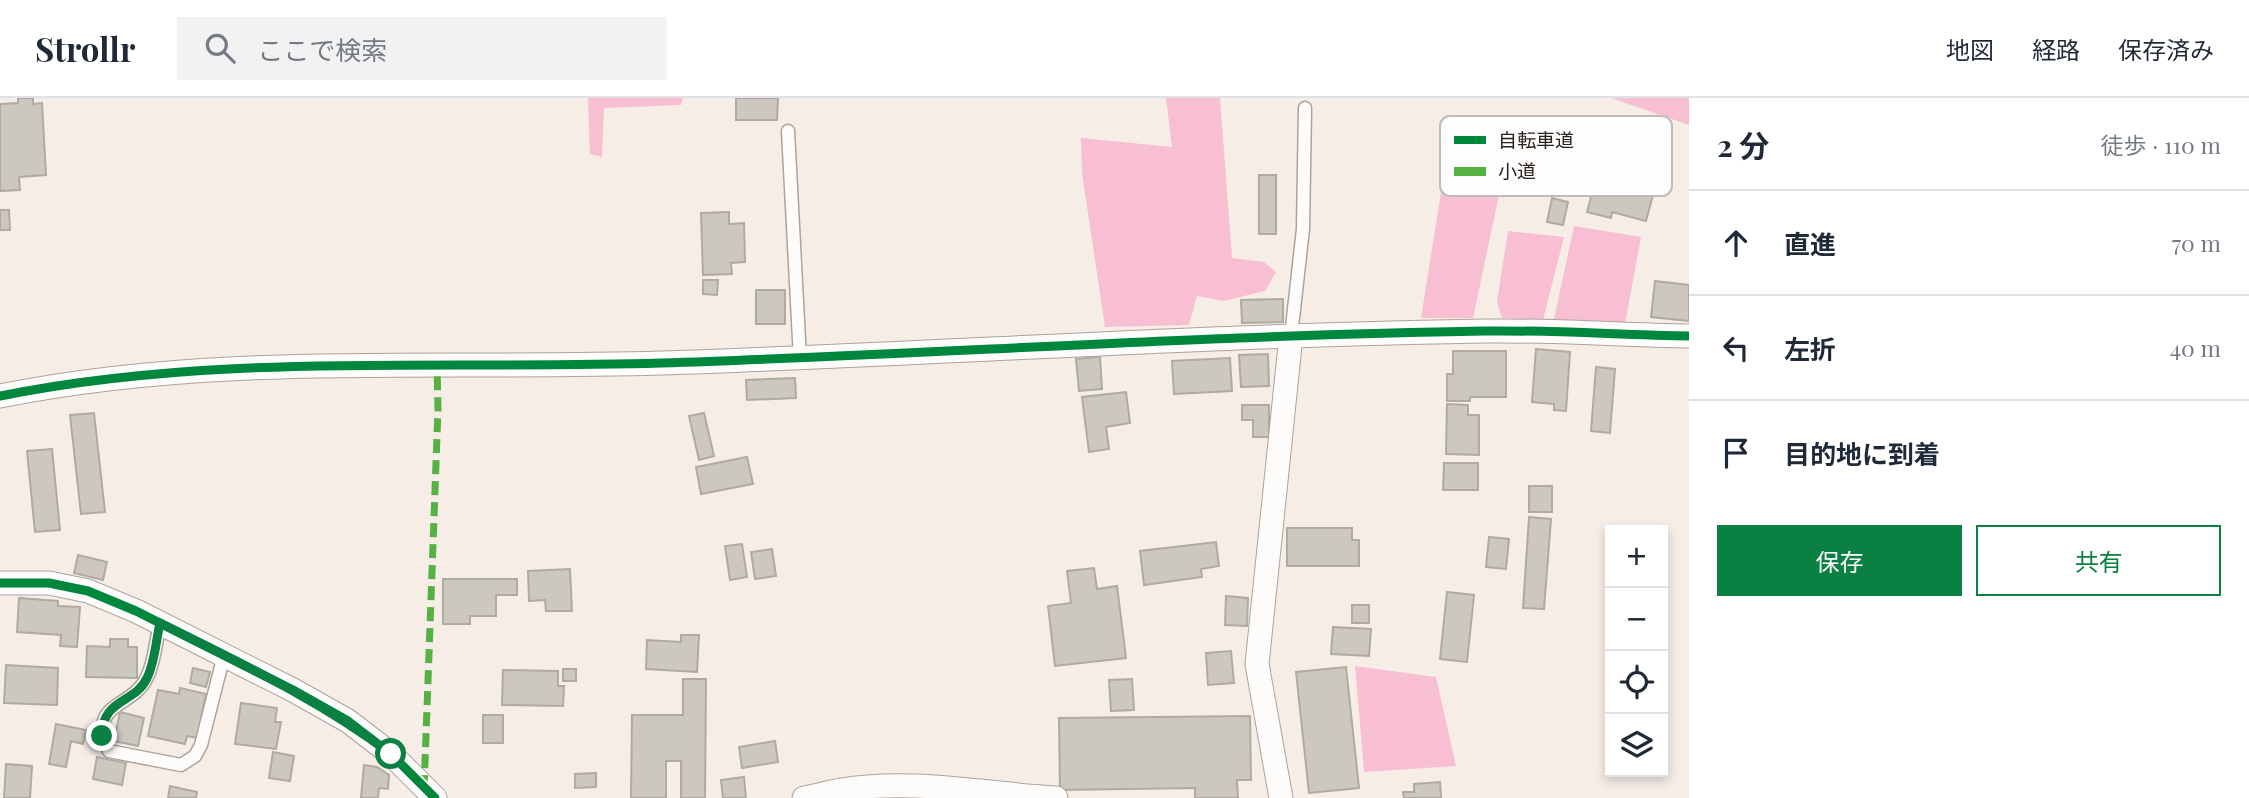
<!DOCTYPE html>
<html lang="ja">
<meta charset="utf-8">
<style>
body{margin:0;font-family:"Playfair Display","Noto Sans JP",serif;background:#f2f2f3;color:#1f2937}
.controls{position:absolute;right:21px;bottom:21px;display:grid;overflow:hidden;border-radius:0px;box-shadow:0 4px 10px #0003}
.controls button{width:63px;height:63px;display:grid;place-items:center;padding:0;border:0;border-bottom:2px solid #e0e1e3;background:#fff;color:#1f2937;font:35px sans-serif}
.stop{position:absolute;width:21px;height:21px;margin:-16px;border:5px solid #0b8043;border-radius:50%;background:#fff}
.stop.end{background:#0b8043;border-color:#fff;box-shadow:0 2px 7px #0008}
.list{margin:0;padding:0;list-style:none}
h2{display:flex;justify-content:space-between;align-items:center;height:91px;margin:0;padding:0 28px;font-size:30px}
h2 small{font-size:23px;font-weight:400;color:#747a83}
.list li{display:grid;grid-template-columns:46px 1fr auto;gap:21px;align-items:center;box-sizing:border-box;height:105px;padding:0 28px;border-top:2px solid #e0e1e3}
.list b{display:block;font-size:26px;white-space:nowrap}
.list em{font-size:23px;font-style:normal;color:#747a83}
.actions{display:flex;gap:14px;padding:21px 28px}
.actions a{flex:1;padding:16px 0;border:2px solid #0b8043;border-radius:0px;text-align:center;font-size:24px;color:#0b8043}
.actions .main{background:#0b8043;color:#fff}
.icon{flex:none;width:38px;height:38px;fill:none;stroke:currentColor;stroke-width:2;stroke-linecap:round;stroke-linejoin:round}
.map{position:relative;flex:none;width:1689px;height:700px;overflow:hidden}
header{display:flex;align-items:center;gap:42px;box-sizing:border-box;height:98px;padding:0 35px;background:#fff;border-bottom:2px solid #e0e1e3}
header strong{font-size:33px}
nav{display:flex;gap:38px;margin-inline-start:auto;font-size:24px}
.search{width:490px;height:63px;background:#f2f2f3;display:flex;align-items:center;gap:18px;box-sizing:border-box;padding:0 24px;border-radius:0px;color:#747a83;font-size:26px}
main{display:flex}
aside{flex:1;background:#fff}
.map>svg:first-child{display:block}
.green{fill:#f8bfd3}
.building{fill:#cdc8bf;stroke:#afaaa2;stroke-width:2}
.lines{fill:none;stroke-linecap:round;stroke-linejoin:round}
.service-casing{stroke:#aba39c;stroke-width:15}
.minor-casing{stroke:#aba39c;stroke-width:25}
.service{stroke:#fefcfb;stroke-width:12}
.minor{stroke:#fefcfb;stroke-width:23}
.quiet{stroke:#56b145;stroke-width:7;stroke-dasharray:14 7;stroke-linecap:butt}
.cycleway-casing{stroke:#fdfdfd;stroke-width:13}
.cycleway{stroke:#00873e;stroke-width:9}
.route{stroke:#0b8043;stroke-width:9}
.key{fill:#fdfdfd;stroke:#bebbb9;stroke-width:2}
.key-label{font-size:19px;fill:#2b221b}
</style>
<header>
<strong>Strollr</strong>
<div class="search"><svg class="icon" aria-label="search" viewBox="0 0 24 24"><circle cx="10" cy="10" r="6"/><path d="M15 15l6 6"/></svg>ここで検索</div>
<nav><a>地図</a><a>経路</a><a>保存済み</a></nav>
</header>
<main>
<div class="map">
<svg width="1689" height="700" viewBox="0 0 1689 700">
<rect width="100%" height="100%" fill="#f6ede6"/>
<g class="green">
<path d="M588 0H683L681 7 604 10 602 59 590 56Z"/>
<path d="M1166 0H1220L1232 160 1264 164 1276 174 1265 193 1224 203 1197 198 1189 227 1105 229 1082 75 1081 40 1172 49Z"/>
<path d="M1611 0H1689V27Z"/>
<path d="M1443 82 1499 97 1473 220H1421Z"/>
<path d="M1574 128 1641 139 1625 226 1554 221Z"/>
<path d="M1508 133 1564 139 1543 222 1502 220 1497 204Z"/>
<path d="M1355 568 1436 579 1456 668 1364 674Z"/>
</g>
<g class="building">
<path d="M18 0H33V6L42 5 46 77 19 79 20 92 0 93V6L18 5Z"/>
<path d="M736 0H778L777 22H736Z"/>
<path d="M1599 68 1657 82 1646 123 1612 114 1611 120 1587 114Z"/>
<rect x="1259" y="77" width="17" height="59"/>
<path d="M1552 100 1568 104 1563 127 1547 124Z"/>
<path d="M0 112H9L10 132H0Z"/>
<path d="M729 114V126L744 125 745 164 731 165 732 176 703 177 701 115Z"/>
<path d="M703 182H718L717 197 703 196Z"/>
<path d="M1655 183 1689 187V223L1651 219Z"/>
<rect x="756" y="192" width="29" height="34"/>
<path d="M1283 201V224L1242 225 1241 202Z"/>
<path d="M1536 251 1570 254 1566 313 1554 312V306L1532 304Z"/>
<path d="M1453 253H1506V299H1470V303H1447V276H1453Z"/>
<path d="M1268 256 1269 288 1241 289 1239 257Z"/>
<path d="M1100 259 1102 291 1079 293 1076 261Z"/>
<path d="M1230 260 1232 293 1174 296 1172 263Z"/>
<path d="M1596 269 1615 271 1610 335 1591 333Z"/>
<path d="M795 280 796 300 747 302 746 282Z"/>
<path d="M1126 294 1130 325 1106 329 1109 351 1089 354 1082 299Z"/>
<path d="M1447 306 1468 307V317H1479V357L1446 356Z"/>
<path d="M1242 307H1269V339H1253V322H1242Z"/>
<path d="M94 315 105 414 81 416 70 317Z"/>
<path d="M704 315 714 358 699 362 689 318Z"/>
<path d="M52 351 60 432 35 434 27 353Z"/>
<path d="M747 359 753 386 701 396 696 369Z"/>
<path d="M1444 365H1478V392H1443Z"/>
<rect x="1529" y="388" width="23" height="26"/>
<path d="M1529 419 1551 421 1544 511 1523 510Z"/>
<path d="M1287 430H1352V442H1359V468H1287Z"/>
<path d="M1489 439 1509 441 1506 471 1486 469Z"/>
<path d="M1216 444 1219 468 1201 471 1202 479 1144 487 1140 453Z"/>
<path d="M742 446 747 479 730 482 725 448Z"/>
<path d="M772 451 776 478 755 481 751 454Z"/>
<path d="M78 457 107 464 103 482 74 475Z"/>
<path d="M1094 470 1097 491 1117 488 1126 560 1055 568 1048 508 1071 505 1067 473Z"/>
<path d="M570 471 572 513H546L545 502 529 503 528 473Z"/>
<path d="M443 481H517V497H496V518H470V526H443Z"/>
<path d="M1447 494 1474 497 1467 564 1440 561Z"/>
<path d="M1226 498 1248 500 1247 528 1225 527Z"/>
<path d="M19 500 58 503V508L80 509 77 549 60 548 61 537 17 534Z"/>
<rect x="1352" y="507" width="17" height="18"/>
<path d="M1333 529 1371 531 1369 558 1331 556Z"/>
<path d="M681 537H699L697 574 646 571 647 542 681 544Z"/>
<path d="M110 541H128V549H137V580L86 579 87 548 110 549Z"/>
<path d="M1231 553 1234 585 1208 587 1206 555Z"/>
<path d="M6 567 58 570 57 607 4 605Z"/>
<path d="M1346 569 1359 690 1309 695 1296 574Z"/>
<path d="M193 570 210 574 206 589 190 585Z"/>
<rect x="563" y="571" width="13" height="12"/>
<path d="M503 572 558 573V588H564L563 608 502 607Z"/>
<path d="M683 581H706L705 700H681V663H666V700H631L632 617H683Z"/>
<path d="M1132 581 1134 612 1111 613 1109 582Z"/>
<path d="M180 590 206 596 197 640 187 638 185 646 148 638 158 592 179 596Z"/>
<path d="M241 605 277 610 275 624H281L276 651 235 646Z"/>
<path d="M120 614 144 620 138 648 114 643Z"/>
<rect x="483" y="617" width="20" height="28"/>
<path d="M1250 618 1251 682H1237L1238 700H1195V690L1060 692 1059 620Z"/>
<path d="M56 626 86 632 83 646 71 643 66 669 49 666Z"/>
<path d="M775 643 778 664 742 670 739 649Z"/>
<path d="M273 654 294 658 290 683 269 680Z"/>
<path d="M97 659 126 665 122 687 93 681Z"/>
<path d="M6 666 32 668 30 700H4Z"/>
<path d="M364 667 377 669 389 677 388 691 379 690 378 700H361Z"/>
<path d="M596 675V689L575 690V676Z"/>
<path d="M744 679 746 700H723L721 682Z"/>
<path d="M1440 684 1441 700H1404L1403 694H1414V686Z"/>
<path d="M170 688 197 694 196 700H168Z"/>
</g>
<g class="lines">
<defs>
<g id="service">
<path d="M788 33 800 261"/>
<path d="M1291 238 1303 131 1305 10"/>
<path d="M160 525C156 542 155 563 147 579 133 611 86 603 109 653L181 667 195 658 201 647 224 557"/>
</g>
<g id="minor">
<path d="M0 298C216 254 441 272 661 265 936 256 1210 237 1485 233 1553 232 1621 237 1689 238"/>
<path d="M0 485H49L88 493 136 513 293 592 348 623 391 656 435 700"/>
<path d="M804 700C817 698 829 694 841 692 912 680 985 696 1056 700"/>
<path d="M1281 700 1257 566 1291 238"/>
</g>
</defs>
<use href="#service" class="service-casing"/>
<use href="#minor" class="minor-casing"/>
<use href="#service" class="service"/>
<use href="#minor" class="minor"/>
<path class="quiet" d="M424 691 438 311 437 267"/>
<defs>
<g id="cycleway">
<path d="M0 298C216 254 441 272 661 265 936 256 1210 237 1485 233 1553 232 1621 237 1689 238"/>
<path d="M0 485H49L88 493 136 513 293 592 348 623 391 656 435 700"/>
</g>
</defs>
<use href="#cycleway" class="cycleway-casing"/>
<use href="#cycleway" class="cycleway"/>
</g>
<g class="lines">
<path class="route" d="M102 638C102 600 135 606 147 580 155 564 156 542 160 525 240 565 320 602 391 656"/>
</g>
<rect x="1440" y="18" width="232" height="80" rx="10" class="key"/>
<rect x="1454" y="38" width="32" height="8" fill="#00873e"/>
<rect x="1454" y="69" width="32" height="9" fill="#56b145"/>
<g class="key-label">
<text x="1498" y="49">自転車道</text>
<text x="1498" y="80">小道</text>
</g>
</svg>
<div class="controls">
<button>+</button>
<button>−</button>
<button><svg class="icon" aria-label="locate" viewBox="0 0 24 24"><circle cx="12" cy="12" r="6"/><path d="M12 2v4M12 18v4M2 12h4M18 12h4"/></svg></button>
<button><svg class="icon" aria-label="layers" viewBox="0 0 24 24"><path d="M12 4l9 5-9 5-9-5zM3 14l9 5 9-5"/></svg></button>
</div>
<div class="stop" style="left:391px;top:656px"></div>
<div class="stop end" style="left:102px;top:638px"></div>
</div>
<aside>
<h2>2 分<small>徒歩 · 110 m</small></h2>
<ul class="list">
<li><svg class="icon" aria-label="ahead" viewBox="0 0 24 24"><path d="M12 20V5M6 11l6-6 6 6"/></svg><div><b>直進</b></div><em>70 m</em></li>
<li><svg class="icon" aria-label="left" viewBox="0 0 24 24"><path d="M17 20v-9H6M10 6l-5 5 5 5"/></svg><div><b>左折</b></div><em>40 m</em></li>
<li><svg class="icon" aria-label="arrive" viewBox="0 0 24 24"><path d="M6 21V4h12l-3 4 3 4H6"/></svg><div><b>目的地に到着</b></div></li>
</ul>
<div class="actions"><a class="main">保存</a><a>共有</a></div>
</aside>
</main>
